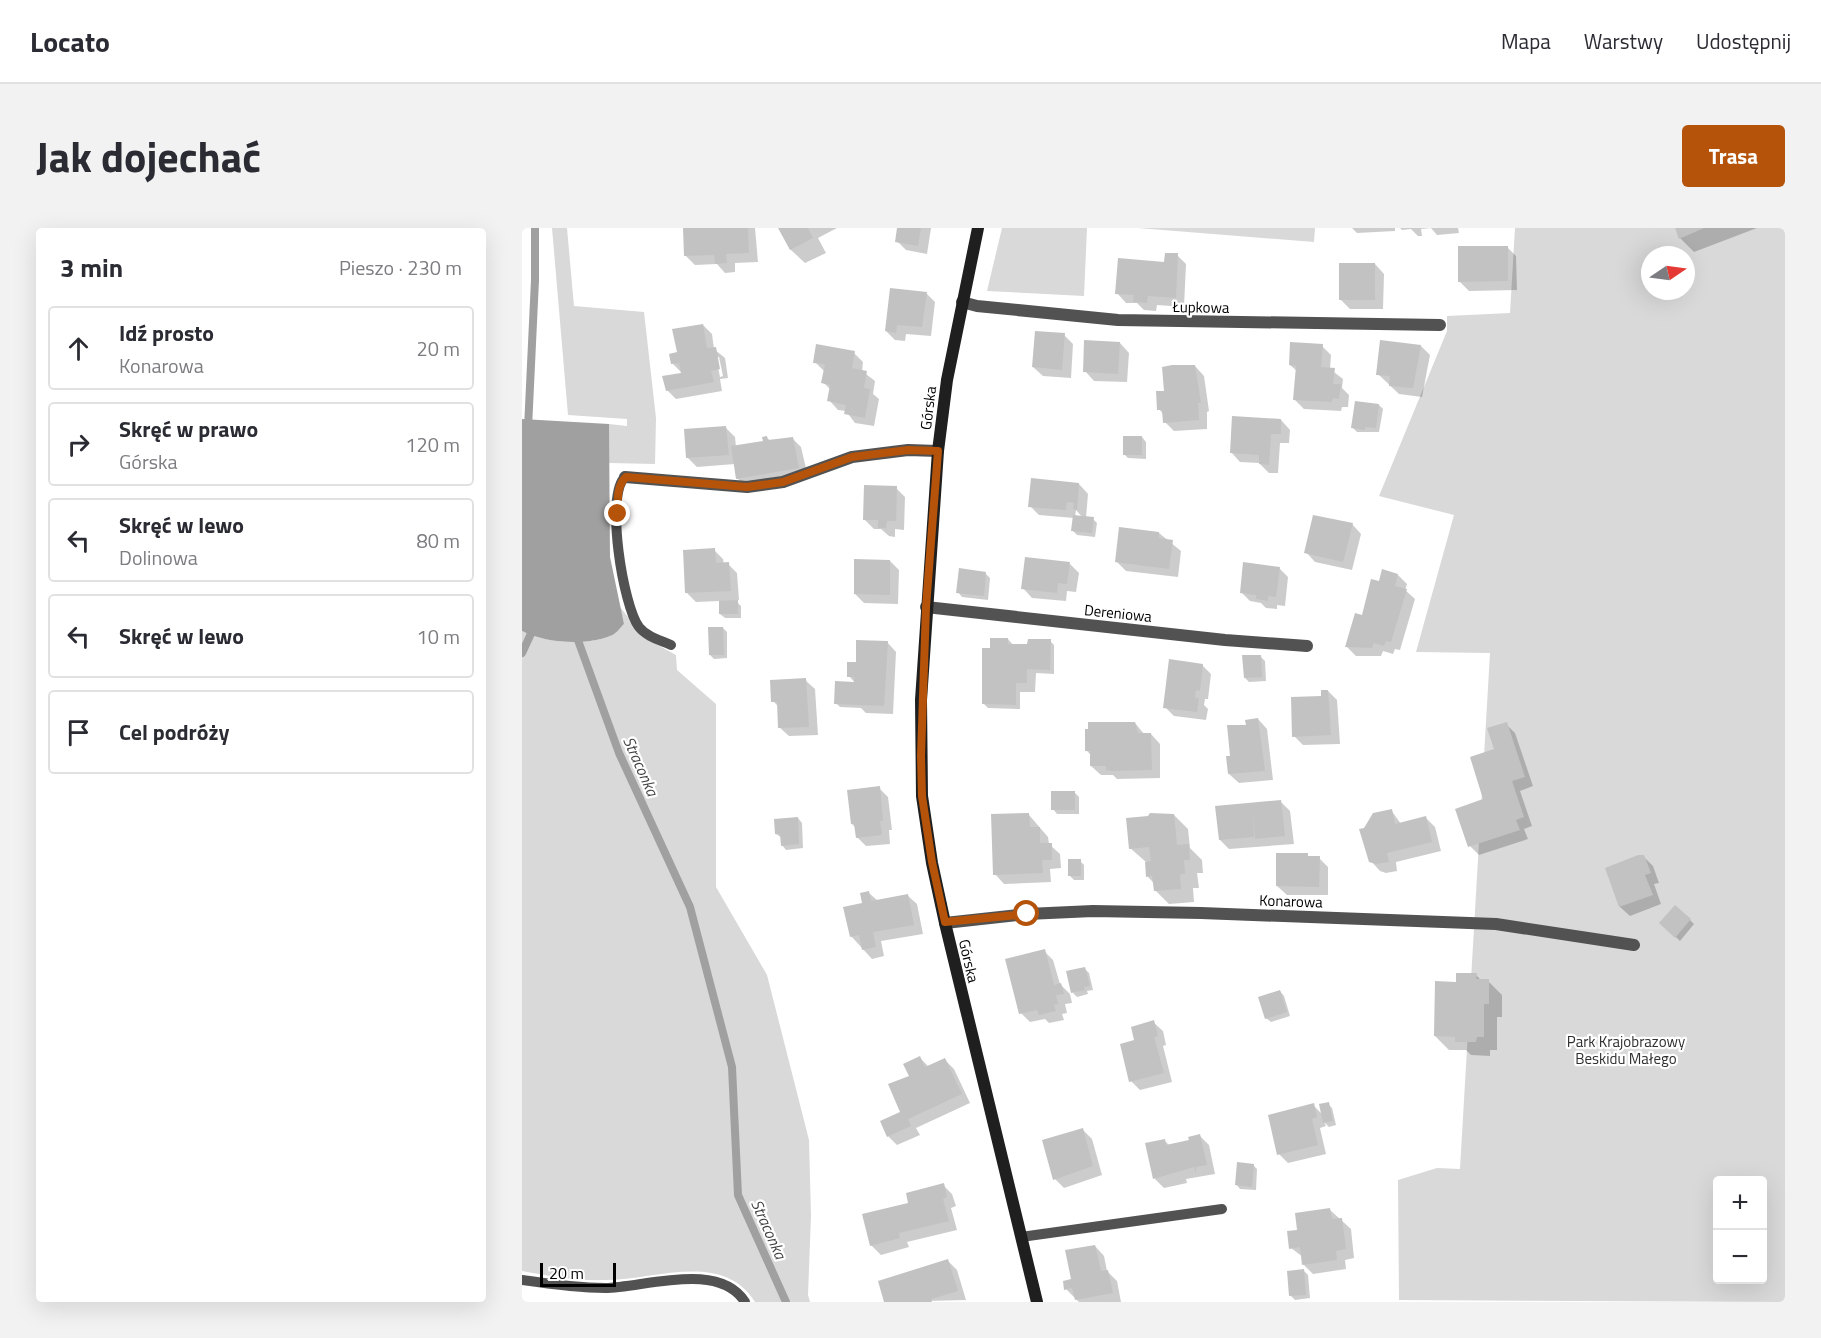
<!DOCTYPE html>
<html lang="pl">
<meta charset="utf-8">
<style>
body{margin:0;font-family:"Titillium Web",sans-serif;background:#f2f2f3;color:#2b2b33}
.controls{position:absolute;right:18px;bottom:18px;display:grid;overflow:hidden;border-radius:6px;box-shadow:0 6px 24px #0002}
.controls button{width:54px;height:54px;display:grid;place-items:center;padding:0;border:0;border-bottom:2px solid #e1e1e2;background:#fff;color:#2b2b33;font:30px sans-serif}
.compass{position:absolute;left:1119px;top:18px;width:54px;height:54px;border-radius:50%;background:#fff;box-shadow:0 6px 24px #0002;rotate:77deg}
.scale{position:absolute;left:18px;bottom:15px;width:76px;box-sizing:border-box;padding-left:6px;border:3px solid #000;border-top:0;font-size:16px;line-height:21px;white-space:nowrap;color:#000;-webkit-text-stroke:4px #fff;paint-order:stroke}
.stop{position:absolute;width:18px;height:18px;margin:-14px;border:4px solid #b45309;border-radius:50%;background:#fff}
.stop.end{background:#b45309;border-color:#fff;box-shadow:0 2px 6px #0008}
.list{margin:0;padding:0;list-style:none}
h2{display:flex;justify-content:space-between;align-items:center;height:78px;margin:0;padding:0 24px;font-size:26px}
h2 small{font-size:20px;font-weight:400;color:#7c7c81}
.list li{display:grid;grid-template-columns:39px 1fr auto;gap:18px;align-items:center;box-sizing:border-box;height:84px;margin:0 12px 12px;padding:0 12px;border:2px solid #e1e1e2;border-radius:6px}
.list b{display:block;font-size:22px;white-space:nowrap}
.list p{margin:0;font-size:20px;white-space:nowrap;color:#7c7c81}
.list em{font-size:20px;font-style:normal;color:#7c7c81}
.icon{flex:none;width:33px;height:33px;fill:none;stroke:currentColor;stroke-width:2;stroke-linecap:round;stroke-linejoin:round}
.map{position:relative;flex:none;width:1263px;height:1074px;overflow:hidden;border-radius:6px}
header{display:flex;align-items:center;gap:36px;box-sizing:border-box;height:84px;padding:0 30px;background:#fff;border-bottom:2px solid #e1e1e2}
header strong{font-size:28px}
nav{display:flex;gap:33px;margin-inline-start:auto;font-size:21px}
.intro{display:flex;align-items:center;justify-content:space-between;box-sizing:border-box;height:144px;padding:0 36px}
h1{margin:0;font-size:42px}
.button{padding:15px 27px;border-radius:6px;background:#b45309;color:#fff;font-size:21px;font-weight:700}
main{display:flex;gap:36px;padding:0 36px}
aside{flex:1;background:#fff;border-radius:6px;box-shadow:0 6px 24px #0002}
.map>svg:first-child{display:block}
.green{fill:#d9d9d9;fill-rule:evenodd}
.water{fill:#a0a0a0}
.shadow{fill:#0003;fill-rule:evenodd}
.lines{fill:none;stroke-linecap:round;stroke-linejoin:round}
.stream{stroke:#a0a0a0;stroke-width:8}
.building{fill:#c2c2c2}
.lane{stroke:#525252;stroke-width:10}
.street{stroke:#525252;stroke-width:12}
.secondary{stroke:#1f1f1f;stroke-width:12}
.route{stroke:#b45309;stroke-width:8}
.labels{text-anchor:middle;dominant-baseline:central;stroke-width:4.5;stroke-linejoin:round;paint-order:stroke}
.street-label{font-size:15px;fill:#000;stroke:#fff}
.park-label{font-size:15px;fill:#303030;stroke:#fff}
.water-label{font-size:16px;font-style:italic;fill:#414141;stroke:#fff}
</style>
<header>
<strong>Locato</strong>
<nav><a>Mapa</a><a>Warstwy</a><a>Udostępnij</a></nav>
</header>
<div class="intro"><h1>Jak dojechać</h1><a class="button">Trasa</a></div>
<main>
<aside>
<h2>3 min<small>Pieszo · 230 m</small></h2>
<ul class="list">
<li><svg class="icon" aria-label="ahead" viewBox="0 0 24 24"><path d="M12 20V5M6 11l6-6 6 6"/></svg><div><b>Idź prosto</b><p>Konarowa</p></div><em>20 m</em></li>
<li><svg class="icon" aria-label="right" viewBox="0 0 24 24"><path d="M7 20v-9h11M14 6l5 5-5 5"/></svg><div><b>Skręć w prawo</b><p>Górska</p></div><em>120 m</em></li>
<li><svg class="icon" aria-label="left" viewBox="0 0 24 24"><path d="M17 20v-9H6M10 6l-5 5 5 5"/></svg><div><b>Skręć w lewo</b><p>Dolinowa</p></div><em>80 m</em></li>
<li><svg class="icon" aria-label="left" viewBox="0 0 24 24"><path d="M17 20v-9H6M10 6l-5 5 5 5"/></svg><div><b>Skręć w lewo</b></div><em>10 m</em></li>
<li><svg class="icon" aria-label="arrive" viewBox="0 0 24 24"><path d="M6 21V4h12l-3 4 3 4H6"/></svg><div><b>Cel podróży</b></div></li>
</ul>
</aside>
<div class="map">
<svg width="1263" height="1074" viewBox="0 0 1263 1074">
<rect width="100%" height="100%" fill="#fff"/>
<g class="green">
<path d="M30 0H45L52 78 122 84 134 190 133 236 87 235V196L105 198V191L46 187Z"/>
<path d="M480 0H565L562 68 465 63Z"/>
<path d="M616 0H793L792 14Z"/>
<path d="M993 0H1263V1074L877 1072 876 952 915 940 938 941 968 425 894 424 932 287 857 268 925 103V88L988 85ZM1128 27H1164V63H1128ZM1196 952H1240V1052H1196Z"/>
<path d="M98 379 123 410 154 427 155 442 194 476V659L245 747 287 912 289 988 286 1067 288 1074H233C201 1022 133 1052 83 1052 55 1053 27 1048 0 1043V403C23 415 63 418 88 408 93 406 98 400 102 396Z"/>
</g>
<path class="water" d="M0 191 87 196 88 329 102 396C98 400 93 407 88 408 63 418 23 415 0 403Z"/>
<g class="shadow">
<path d="M162 0H233L236 34 213 35V44L203 45 195 36 173 37 164 28Z"/>
<path d="M258 0H315L296 10 304 25 283 35 269 22Z"/>
<path d="M375 0H409L405 26 384 22 375 13Z"/>
<path d="M830 0H873V3L835 5Z"/>
<path d="M878 0H936L937 5 915 7 909 0 899 1 900 8H896L889 1 880 2Z"/>
<path d="M1154 0H1235L1172 24 1158 10Z"/>
<path d="M985 19 994 28 995 62 947 63 938 54Z"/>
<path d="M655 27 664 36 662 79 635 77 634 83 622 82 615 75H604L595 65Z"/>
<path d="M853 36 862 46 861 81H828L819 72Z"/>
<path d="M404 65 413 74 409 108 384 106 383 113 373 112 364 103Z"/>
<path d="M181 97 190 106 192 121 203 130 206 150 198 151 200 163 154 171 145 162 161 146 150 135ZM194 129H197L201 148 198 149Z"/>
<path d="M542 107 551 116 549 150 521 148 511 139Z"/>
<path d="M598 115 607 125 605 154 572 153 563 143Z"/>
<path d="M800 118 809 127 808 141 821 151 820 160 827 167 826 179H820L819 183 782 181 773 172 775 143 768 137Z"/>
<path d="M899 118 908 127 900 169 877 166 856 146Z"/>
<path d="M332 125 341 134 340 143 353 153 351 166 357 171 352 198 333 195 324 183 316 182 307 172 308 161 301 154 303 144 293 134Z"/>
<path d="M673 138 682 148 687 183 685 184V201L652 203 643 194 642 187 637 181 643 164Z"/>
<path d="M857 177 861 181 857 204H835L831 200Z"/>
<path d="M759 192 768 202 767 215H758L756 245H747L737 235 718 234 709 224Z"/>
<path d="M204 200 213 209 214 219 243 214 245 210 249 213 270 210 279 219 286 249 224 259 215 250 213 236 175 239 165 229Z"/>
<path d="M620 209 624 214V231L606 230 602 226Z"/>
<path d="M557 256 566 266 564 290 571 291 575 295 573 309 555 307 551 303 552 290 517 287 508 278ZM554 282 561 290 553 289Z"/>
<path d="M374 260 383 269 382 302 373 301V309L367 308 359 301H352L342 291Z"/>
<path d="M830 296 839 306 830 342 793 334 784 324Z"/>
<path d="M637 305 659 323 656 349 604 343 595 334Z"/>
<path d="M192 322 201 331 202 336H206L215 345 217 372H213L219 378V390H203L198 386V373L174 374 165 365Z"/>
<path d="M368 333 377 342 376 376 342 375 333 366Z"/>
<path d="M548 336 557 345 554 364 545 363 544 373 510 370 501 360Z"/>
<path d="M757 340 766 349 763 378 755 377V381L744 380 739 375 728 373 719 364Z"/>
<path d="M464 346 468 350 466 372 440 369 436 364Z"/>
<path d="M876 347 885 356 883 362 893 371 878 422 873 421 871 426 861 423 859 428H834L825 419 858 355Z"/>
<path d="M201 400 205 404V430L192 431 188 427Z"/>
<path d="M486 411 492 418 528 413 532 417V446L514 445 513 464H498V481L466 480 462 476 469 422Z"/>
<path d="M365 414 374 424 371 486 344 485 339 480 318 479 314 475 334 456 327 448 335 435Z"/>
<path d="M738 428 743 433 744 453 727 454 723 450Z"/>
<path d="M680 437 689 446 686 471H683L682 477 686 481 684 492 652 488 643 479Z"/>
<path d="M283 452 293 461 296 507 267 508 257 499V479L251 473Z"/>
<path d="M806 463 815 472 818 516 781 517 772 508Z"/>
<path d="M736 491 745 501 751 552 717 555 707 546 710 529Z"/>
<path d="M613 495 622 506H629L638 516V550L595 551 591 547H579L569 538V527L564 522 567 502Z"/>
<path d="M984 496 993 505 1011 558 998 563 1010 598 1002 601 1006 611 957 627 948 618Z"/>
<path d="M357 560 366 569 370 602H367L368 616 344 618 335 609 334 600 330 596Z"/>
<path d="M553 565 557 569V586H535L531 581Z"/>
<path d="M758 573 768 583 772 616 707 621 698 612 695 579Z"/>
<path d="M869 582 879 596 904 590 913 599 919 623 874 634 875 643 864 645 858 643 849 633 843 601Z"/>
<path d="M507 587 526 609 527 616 538 626 539 640 528 641 529 654 482 656 473 646Z"/>
<path d="M652 587 666 601 668 620 680 632 681 645H675L677 660H671L672 674 647 676 633 662 632 655 626 649 624 634 608 620Z"/>
<path d="M276 590 280 595 281 620 264 622 260 617V610L254 606Z"/>
<path d="M785 627 789 630H797L806 639V667H765L755 658Z"/>
<path d="M1121 628 1131 638 1137 655 1132 656 1139 676 1108 688 1098 679 1085 640Z"/>
<path d="M558 633 562 637V652H552L547 647Z"/>
<path d="M347 665 356 673 385 667 395 676 401 706 359 713 362 728 350 731 329 708Z"/>
<path d="M1168 692 1172 696 1158 713 1143 699Z"/>
<path d="M522 723 531 732 538 756 548 766 550 775 543 776 545 785 540 786 542 792 527 795 523 791 508 794 499 785Z"/>
<path d="M563 741 567 745 571 762 565 763 566 766 555 769 551 765Z"/>
<path d="M954 747 960 753H966L980 767V789H975V822H968V828L949 827 944 822H927L913 808 935 755Z"/>
<path d="M758 763 762 768 768 788 749 794 744 790Z"/>
<path d="M631 794 641 803 644 817 641 818 650 854 618 862 609 853 613 813Z"/>
<path d="M398 830 407 839 423 832 432 841 448 875 394 900 398 907 375 917 366 908 380 884 389 848Z"/>
<path d="M806 876 810 880 814 897 807 899 802 894 804 898 798 900 804 926 766 935 757 926 791 877 801 887Z"/>
<path d="M561 902 570 911 580 947 542 960 533 951Z"/>
<path d="M678 908 687 917 693 946 664 951 665 955 642 960 633 951 643 913 648 918 669 913Z"/>
<path d="M731 937 735 941 734 962 718 961 714 956Z"/>
<path d="M421 957 430 966 434 978 429 980 435 1002 385 1014 387 1019 359 1027 349 1017 388 976Z"/>
<path d="M808 982 829 1001 832 1030 823 1032 824 1041 791 1046 782 1037 781 1029 769 1020Z"/>
<path d="M573 1018 582 1028 585 1043 595 1053 599 1074H557L544 1061Z"/>
<path d="M426 1033 435 1042 444 1072 364 1074Z"/>
<path d="M781 1042 786 1047 788 1070 773 1072 769 1068Z"/>
</g>
<g class="lines">
<g class="stream">
<path d="M6 200 13 52V0"/>
<path d="M53 404 97 525 168 679 210 839 216 967 264 1074"/>
<path d="M0 425 12 399"/>
</g>
</g>
<g class="building">
<path d="M161 0H226L227 25 204 26 205 35 193 36 192 27 162 28Z"/>
<path d="M256 0H286L291 10 268 22Z"/>
<path d="M375 0H399L396 18 373 14Z"/>
<path d="M1153 0H1182L1157 11Z"/>
<path d="M936 18H986V53L936 54Z"/>
<path d="M643 25H656L654 70 626 68 625 75 611 74 612 67 593 66 596 30 642 34Z"/>
<rect x="817" y="35" width="36" height="37"/>
<path d="M368 60 405 64 400 99 375 97 374 105 363 103Z"/>
<path d="M181 96 185 120 194 119 198 141 189 143 192 154 144 163 140 148 159 145 157 135 149 136 147 126 155 124 150 101Z"/>
<path d="M513 103 543 105 540 142 510 139Z"/>
<path d="M562 112 598 114 596 146 561 144Z"/>
<path d="M858 112 899 117 891 160 867 158 868 148 854 147Z"/>
<path d="M768 114 801 116 799 139 813 140 811 156H819L817 171 811 170 810 174 771 172 774 138 767 137Z"/>
<path d="M294 116 333 123 330 140 345 143 342 160 348 161 343 190 322 186 324 177 305 173 308 157 299 155 303 136 291 135Z"/>
<path d="M650 137H673L679 175H676L677 192 641 195 640 182H635L634 163H642L640 139Z"/>
<path d="M833 173 857 176 854 200 843 199V202L829 200Z"/>
<path d="M710 188 759 191V206H749L747 237 737 236V227L708 225Z"/>
<path d="M204 198 207 227 164 230 162 201Z"/>
<path d="M245 208 246 212 271 209 277 240 214 251 209 218 241 213 240 209Z"/>
<rect x="601" y="208" width="19" height="19"/>
<path d="M509 250 557 255 555 282 551 281 552 275 545 274 544 282 506 279Z"/>
<path d="M342 257 375 258 374 293H365L364 300H356V292H341Z"/>
<path d="M551 287 572 289 570 305 549 303Z"/>
<path d="M791 287 831 295 821 334 782 325Z"/>
<path d="M597 299 637 304V310L651 312 647 341 593 334Z"/>
<path d="M193 320 194 335 207 334 209 363 163 365 161 322Z"/>
<path d="M503 329 548 334 545 356 536 355 535 365 499 361Z"/>
<path d="M332 331 368 332V367L332 366Z"/>
<path d="M721 334 758 339 754 369 746 368V373L734 371V367L718 365Z"/>
<path d="M437 340 464 344 462 368 434 365Z"/>
<path d="M860 341 876 346 873 358 885 361 869 414 864 413 862 418 852 415 850 420 823 419 833 385 840 387 849 351 857 353Z"/>
<path d="M216 372V386H197V373Z"/>
<path d="M186 399H201L202 427H187Z"/>
<path d="M468 410H486V416H505L506 411H529L528 442 505 441V455H494V477L460 476V420H468Z"/>
<path d="M334 412 366 413 362 478 312 476 313 453 332 454V449H325V434H334Z"/>
<path d="M720 427H739L740 449 722 450Z"/>
<path d="M647 431 681 436 678 463 674 462 673 470H677L675 484 641 480Z"/>
<path d="M284 450 287 499 256 500 255 474H249L248 452Z"/>
<path d="M799 462H806L809 507 770 509 769 469 799 468Z"/>
<path d="M736 490 743 543 706 546 704 528H708L705 497H724L723 492Z"/>
<path d="M566 494H613L616 505H629L630 542 590 543 584 542V538H568V523H563V501H566Z"/>
<path d="M985 494 1003 549 990 553 1002 589 994 592 998 602 946 619 933 581 961 571 948 529 972 521 965 500Z"/>
<path d="M358 558 361 593H358L360 607 334 610 332 596H329L325 562Z"/>
<rect x="529" y="563" width="24" height="19"/>
<path d="M759 572 763 608 733 611 731 582 732 609 697 612 693 578Z"/>
<path d="M870 581 873 596 904 588 910 614 865 625 867 634 854 636 847 634 837 601 842 600 851 585Z"/>
<path d="M507 585 508 599H518V615H530V632H520L521 645 471 647 469 586Z"/>
<path d="M628 585 652 586 655 617 667 616 668 632H662L663 646H658L659 661 632 663 630 648 624 649 623 634 629 633 627 619 607 621 604 590 626 588Z"/>
<path d="M276 589 277 616 259 618 258 606H253L252 591Z"/>
<path d="M754 625H786V628H798L797 659 754 658Z"/>
<path d="M1116 627H1122L1129 645 1123 647 1131 667 1097 679 1083 640Z"/>
<rect x="546" y="631" width="13" height="17"/>
<path d="M347 663 349 673 386 666 392 697 351 704 354 719 340 722 337 707 328 709 321 679 340 675 338 665Z"/>
<path d="M1153 677 1169 691 1153 710 1137 695Z"/>
<path d="M523 721 532 757 539 755 542 766 534 767 536 776 532 777 534 783 517 787 515 782 497 786 483 731Z"/>
<path d="M563 739 568 758 562 759 563 762 549 765 544 743Z"/>
<path d="M934 745H955L954 751H967V776H962V809H955L954 814H933V809L912 808 913 753 934 754Z"/>
<path d="M758 762 765 784 743 791 736 769Z"/>
<path d="M632 792 636 808 632 809 642 845 607 854 598 816 612 812 609 799Z"/>
<path d="M398 828 403 839 423 830 440 866 386 891 389 898 365 909 358 893 378 884 366 856 387 848 381 836Z"/>
<path d="M807 874 811 893 801 895 797 876Z"/>
<path d="M792 875 795 889 790 891 796 917 755 927 746 887Z"/>
<path d="M561 900 571 938 531 952 520 912Z"/>
<path d="M678 906 685 937 674 939V945L672 939 631 951 623 915 643 911 644 917 667 912 666 909Z"/>
<path d="M715 934 732 936 730 959 713 957Z"/>
<path d="M422 955 425 969 421 971 427 993 377 1005 378 1010 348 1018 340 986 386 975 384 965Z"/>
<path d="M808 980 810 991 820 990 824 1021 814 1023 815 1032 780 1037 778 1019 767 1021 765 1003 775 1002 773 985Z"/>
<path d="M573 1017 579 1043 586 1042 591 1065 553 1072 550 1060 542 1062 541 1053 549 1051 543 1022Z"/>
<path d="M426 1031 436 1063 409 1071 410 1074H362L356 1053Z"/>
<path d="M782 1041 784 1067 767 1068 765 1043Z"/>
</g>
<g class="lines">
<g class="lane">
<path d="M103 249C83 267 101 378 117 399 125 409 138 412 149 417"/>
<path d="M499 1009 700 981"/>
<path d="M0 1052C27 1056 55 1060 83 1060 124 1059 197 1033 223 1074"/>
</g>
<g class="street">
<path d="M440 74 455 78 596 92 918 97"/>
<path d="M103 249 225 259 261 254 330 229 386 222 416 223"/>
<path d="M404 379 703 412 785 418"/>
<path d="M423 695 505 686 571 683 679 685 974 696 1112 717"/>
</g>
<path class="secondary" d="M456 0 425 152 416 223 399 472 400 568 410 635 423 695 515 1074"/>
</g>
<g class="lines">
<path class="route" d="M96 286C96 274 94 258 104 249L225 259 261 254 330 229 386 222 416 223 404 379 399 528 400 568 410 634 423 694 505 686"/>
</g>
<g class="labels">
<g class="street-label">
<text transform="translate(679 79) rotate(1)">Łupkowa</text>
<text transform="translate(406 180) rotate(-83)">Górska</text>
<text transform="translate(596 385) rotate(6)">Dereniowa</text>
<text transform="translate(769 673) rotate(2)">Konarowa</text>
<text transform="translate(447 733) rotate(77)">Górska</text>
</g>
<g class="park-label">
<text x="1104" y="813">Park Krajobrazowy<tspan x="1104" dy="17">Beskidu Małego</tspan></text>
</g>
<g class="water-label">
<text transform="translate(119 538) rotate(66)">Straconka</text>
<text transform="translate(247 1001) rotate(66)">Straconka</text>
</g>
</g>
</svg>
<div class="controls">
<button>+</button>
<button>−</button>
</div>
<svg class="compass" viewBox="-18 -18 36 36"><path d="M0-13l5 13h-10z" fill="#e53935"/><path d="M0 13l5-13h-10z" fill="#7c7c81"/></svg>
<div class="scale">20 m</div>
<div class="stop" style="left:505px;top:686px"></div>
<div class="stop end" style="left:96px;top:286px"></div>
</div>
</main>
